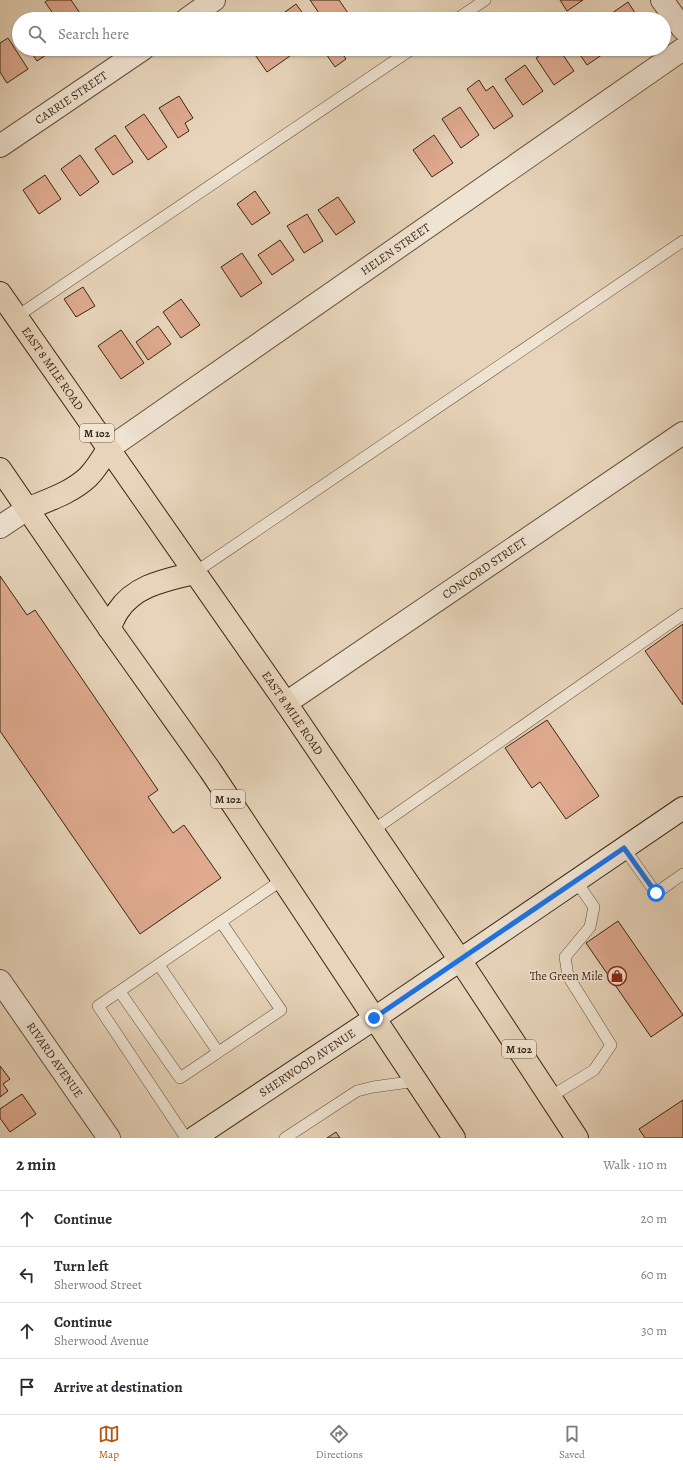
<!DOCTYPE html>
<meta charset="utf-8">
<style>
body{margin:0;font-family:Alegreya,serif;background:#f2f2f3;color:#2b2b33}
.stop{position:absolute;width:12px;height:12px;margin:-9px;border:3px solid #1a73e8;border-radius:50%;background:#fff}
.stop.end{background:#1a73e8;border-color:#fff;box-shadow:0 1px 4px #0008}
.list{margin:0;padding:0;list-style:none}
h2{display:flex;justify-content:space-between;align-items:center;height:52px;margin:0;padding:0 16px;font-size:17px}
h2 small{font-size:13px;font-weight:400;color:#7c7c81}
.list li{display:grid;grid-template-columns:26px 1fr auto;gap:12px;align-items:center;box-sizing:border-box;height:56px;padding:0 16px;border-top:1px solid #e1e1e2}
.list b{display:block;font-size:15px;white-space:nowrap}
.list p{margin:0;font-size:13px;white-space:nowrap;color:#7c7c81}
.list em{font-size:13px;font-style:normal;color:#7c7c81}
.icon{flex:none;width:22px;height:22px;fill:none;stroke:currentColor;stroke-width:2;stroke-linecap:round;stroke-linejoin:round}
.map{position:relative;flex:none;width:683px;height:1138px;overflow:hidden}
.search{position:absolute;background:#fff;box-shadow:0 1px 3px #0004;left:12px;right:12px;top:12px;height:44px;display:flex;align-items:center;gap:10px;box-sizing:border-box;padding:0 14px;border-radius:22px;color:#7c7c81;font-size:15px}
.sheet{height:276px;background:#fff}
nav{display:flex;justify-content:space-around;align-items:center;box-sizing:border-box;height:56px;border-top:1px solid #e1e1e2;background:#fff;font-size:11px;color:#7c7c81}
nav a{display:grid;justify-items:center;gap:2px}
nav .on{color:#b45309}
.map>svg:first-child{display:block}
.building{fill:#dfaa90;stroke:#3b2510}
.lines{fill:none;stroke-linecap:round;stroke-linejoin:round}
.lane-casing{stroke:#66513a;stroke-width:12}
.street-casing{stroke:#66513a;stroke-width:24}
.secondary-casing{stroke:#3b2510;stroke-width:24}
.highway-casing{stroke:#3b2510;stroke-width:24}
.lane{stroke:#efe3d2;stroke-width:11}
.street{stroke:#efe3d2;stroke-width:22}
.secondary{stroke:#efe3d2;stroke-width:22}
.highway{stroke:#e7d4ba;stroke-width:22}
.route{stroke:#1a73e8;stroke-width:5}
.labels{text-anchor:middle;dominant-baseline:central;stroke-width:3;stroke-linejoin:round;paint-order:stroke}
.shield{fill:#efe3d2;stroke:#715e4a;stroke-width:1}
.shield-label{font-size:11px;font-weight:bold;fill:#3b2510}
.street-label{font-size:12px;fill:#3b2510;stroke:#efe3d2}
.poi-label{font-size:12px;fill:#3b2510;stroke:#efe3d2;text-anchor:end}
</style>
<div class="map">
<svg width="683" height="1138" viewBox="0 0 683 1138">
<rect width="100%" height="100%" fill="#e7d4ba"/>
<filter id="stains"><feTurbulence type="fractalNoise" baseFrequency=".005" numOctaves="4"/><feColorMatrix values="0 0 0 0 .2 0 0 0 0 .09 0 0 0 0 .02 0 0 0 .5 -.17"/></filter>
<radialGradient id="worn" r=".72"><stop offset=".6" stop-color="#630" stop-opacity="0"/><stop offset="1" stop-color="#630" stop-opacity=".3"/></radialGradient>
<g class="building">
<path d="M48 0H71L84 19H57L45 2Z"/>
<path d="M310 0H339L348 13 339 19H323Z"/>
<path d="M560 0H583L567 11Z"/>
<path d="M628 2 639 19H606L605 18Z"/>
<path d="M296 4 307 19H280L278 17Z"/>
<path d="M8 38 28 69 7 83 0 72V43Z"/>
<path d="M29 49H55L37 61Z"/>
<path d="M251 49H285L290 56 267 72Z"/>
<path d="M327 49H339L346 59 335 67 324 51Z"/>
<path d="M549 49H559L574 71 554 85 536 58Z"/>
<path d="M576 49H604L606 52 587 65Z"/>
<path d="M525 65 543 91 523 105 505 79Z"/>
<path d="M479 80 486 91 493 86 513 116 494 129 467 89Z"/>
<path d="M179 96 193 118 185 123 189 131 178 138 159 108Z"/>
<path d="M460 107 479 135 461 148 442 119Z"/>
<path d="M144 114 167 147 148 160 125 127Z"/>
<path d="M115 135 133 162 113 175 95 149Z"/>
<path d="M434 135 453 163 432 177 413 150Z"/>
<path d="M80 155 99 182 80 196 61 169Z"/>
<path d="M45 175 61 199 39 214 23 190Z"/>
<path d="M255 191 270 213 252 225 237 204Z"/>
<path d="M338 197 355 222 336 235 318 210Z"/>
<path d="M307 214 323 241 304 253 287 226Z"/>
<path d="M280 240 294 260 272 275 258 255Z"/>
<path d="M242 253 262 283 241 297 221 267Z"/>
<path d="M83 287 95 306 76 317 64 299Z"/>
<path d="M181 299 200 325 181 338 163 312Z"/>
<path d="M158 326 171 344 148 360 136 342Z"/>
<path d="M121 330 144 363 121 379 98 346Z"/>
<path d="M0 576 27 615 35 610 158 790 148 797 173 833 184 825 221 878 140 934 0 731Z"/>
<path d="M683 624V705L645 651Z"/>
<path d="M547 720 599 796 566 819 540 782 532 788 505 748Z"/>
<path d="M618 921 683 1015 651 1037 586 943Z"/>
<path d="M0 1066 10 1079 3 1084 8 1091 0 1097Z"/>
<path d="M22 1094 36 1114 10 1132 0 1118V1109Z"/>
<path d="M683 1100V1138H645L639 1129Z"/>
<path d="M336 1132 340 1138H327Z"/>
</g>
<g class="lines">
<defs>
<g id="lane">
<path d="M457 19 485 0"/>
<path d="M16 317 412 49"/>
<path d="M194 573 683 241"/>
<path d="M372 831 683 614"/>
<path d="M624 848 656 893 683 874"/>
<path d="M159 965 218 1052"/>
<path d="M120 992 180 1078 281 1010 221 922"/>
<path d="M550 1097 594 1070 611 1045 568 976 565 957 590 927 594 907 576 881"/>
<path d="M186 1138 98 1006 282 880"/>
<path d="M285 1138 357 1091 373 1087 417 1081"/>
</g>
<g id="street">
<path d="M662 0 683 29"/>
<path d="M187 19 214 0"/>
<path id="s1" d="M0 146 143 49"/>
<path id="s2" d="M108 449 683 49"/>
<path d="M0 527 27 509"/>
<path id="s3" d="M286 703 683 433"/>
<path id="s4" d="M0 981 109 1138"/>
</g>
<g id="secondary">
<path id="s5" d="M194 1138 375 1018 683 808"/>
</g>
<g id="highway">
<path id="s6" d="M0 293 286 703 460 960 577 1138"/>
<path d="M0 469 109 628 210 770 454 1138"/>
<path d="M27 509C48 500 71 493 88 477 96 469 102 459 108 449"/>
<path d="M109 628C112 623 114 617 118 611 135 585 166 580 194 573"/>
</g>
</defs>
<use href="#lane" class="lane-casing"/>
<use href="#street" class="street-casing"/>
<use href="#secondary" class="secondary-casing"/>
<use href="#highway" class="highway-casing"/>
<use href="#lane" class="lane"/>
<use href="#street" class="street"/>
<use href="#secondary" class="secondary"/>
<use href="#highway" class="highway"/>
</g>
<g class="lines">
<path class="route" d="M374 1018 624 848 656 893"/>
</g>
<defs>
<symbol id="shop-ring" viewBox="-11 -11 22 22"><circle r="9.5" fill="#efe3d2" stroke="#8f2418" stroke-width="1.5"/><path d="M-5-2.5h2.3a2.7 3.5 0 0 1 5.4 0H5L5.5 6h-11ZM-1.5-2.5h3a1.5 2.3 0 0 0-3 0Z" fill="#8f2418"/></symbol>
</defs>
<g fill-rule="evenodd">
<use href="#shop-ring" x="606" y="965" width="22" height="22"/>
</g>
<g class="labels">
<g class="shield">
<rect x="80" y="424" width="34" height="18" rx="3"/>
<rect x="211" y="790" width="34" height="18" rx="3"/>
<rect x="502" y="1040" width="34" height="18" rx="3"/>
</g>
<g class="shield-label">
<text x="97" y="433">M 102</text>
<text x="228" y="799">M 102</text>
<text x="519" y="1049">M 102</text>
</g>
<g class="street-label">
<text stroke="none"><textPath href="#s1" startOffset="86">CARRIE STREET</textPath></text>
<text stroke="none"><textPath href="#s2" startOffset="350">HELEN STREET</textPath></text>
<text stroke="none"><textPath href="#s6" startOffset="92">EAST 8 MILE ROAD</textPath></text>
<text stroke="none"><textPath href="#s3" startOffset="240">CONCORD STREET</textPath></text>
<text stroke="none"><textPath href="#s6" startOffset="512">EAST 8 MILE ROAD</textPath></text>
<text stroke="none"><textPath href="#s4" startOffset="96">RIVARD AVENUE</textPath></text>
<text stroke="none"><textPath href="#s5" startOffset="136">SHERWOOD AVENUE</textPath></text>
</g>
<g class="poi-label">
<text x="603" y="976">The Green Mile</text>
</g>
</g>
<rect width="100%" height="100%" filter="url(#stains)"/>
<rect width="100%" height="100%" fill="url(#worn)"/>
</svg>
<div class="stop" style="left:656px;top:893px"></div>
<div class="stop end" style="left:374px;top:1018px"></div>
<div class="search"><svg class="icon" aria-label="search" viewBox="0 0 24 24"><circle cx="10" cy="10" r="6"/><path d="M15 15l6 6"/></svg>Search here</div>
</div>
<section class="sheet">
<h2>2 min<small>Walk · 110 m</small></h2>
<ul class="list">
<li><svg class="icon" aria-label="ahead" viewBox="0 0 24 24"><path d="M12 20V5M6 11l6-6 6 6"/></svg><div><b>Continue</b></div><em>20 m</em></li>
<li><svg class="icon" aria-label="left" viewBox="0 0 24 24"><path d="M17 20v-9H6M10 6l-5 5 5 5"/></svg><div><b>Turn left</b><p>Sherwood Street</p></div><em>60 m</em></li>
<li><svg class="icon" aria-label="ahead" viewBox="0 0 24 24"><path d="M12 20V5M6 11l6-6 6 6"/></svg><div><b>Continue</b><p>Sherwood Avenue</p></div><em>30 m</em></li>
<li><svg class="icon" aria-label="arrive" viewBox="0 0 24 24"><path d="M6 21V4h12l-3 4 3 4H6"/></svg><div><b>Arrive at destination</b></div></li>
</ul>
</section>
<nav>
<a class="on"><svg class="icon" aria-label="map" viewBox="0 0 24 24"><path d="M3 6l6-2 6 2 6-2v14l-6 2-6-2-6 2zM9 4v14M15 6v14"/></svg>Map</a>
<a><svg class="icon" aria-label="directions" viewBox="0 0 24 24"><path d="M12 3l9 9-9 9-9-9zM9 14v-3h6M13 9l2 2-2 2"/></svg>Directions</a>
<a><svg class="icon" aria-label="saved" viewBox="0 0 24 24"><path d="M7 4h10v16l-5-4-5 4z"/></svg>Saved</a>
</nav>
